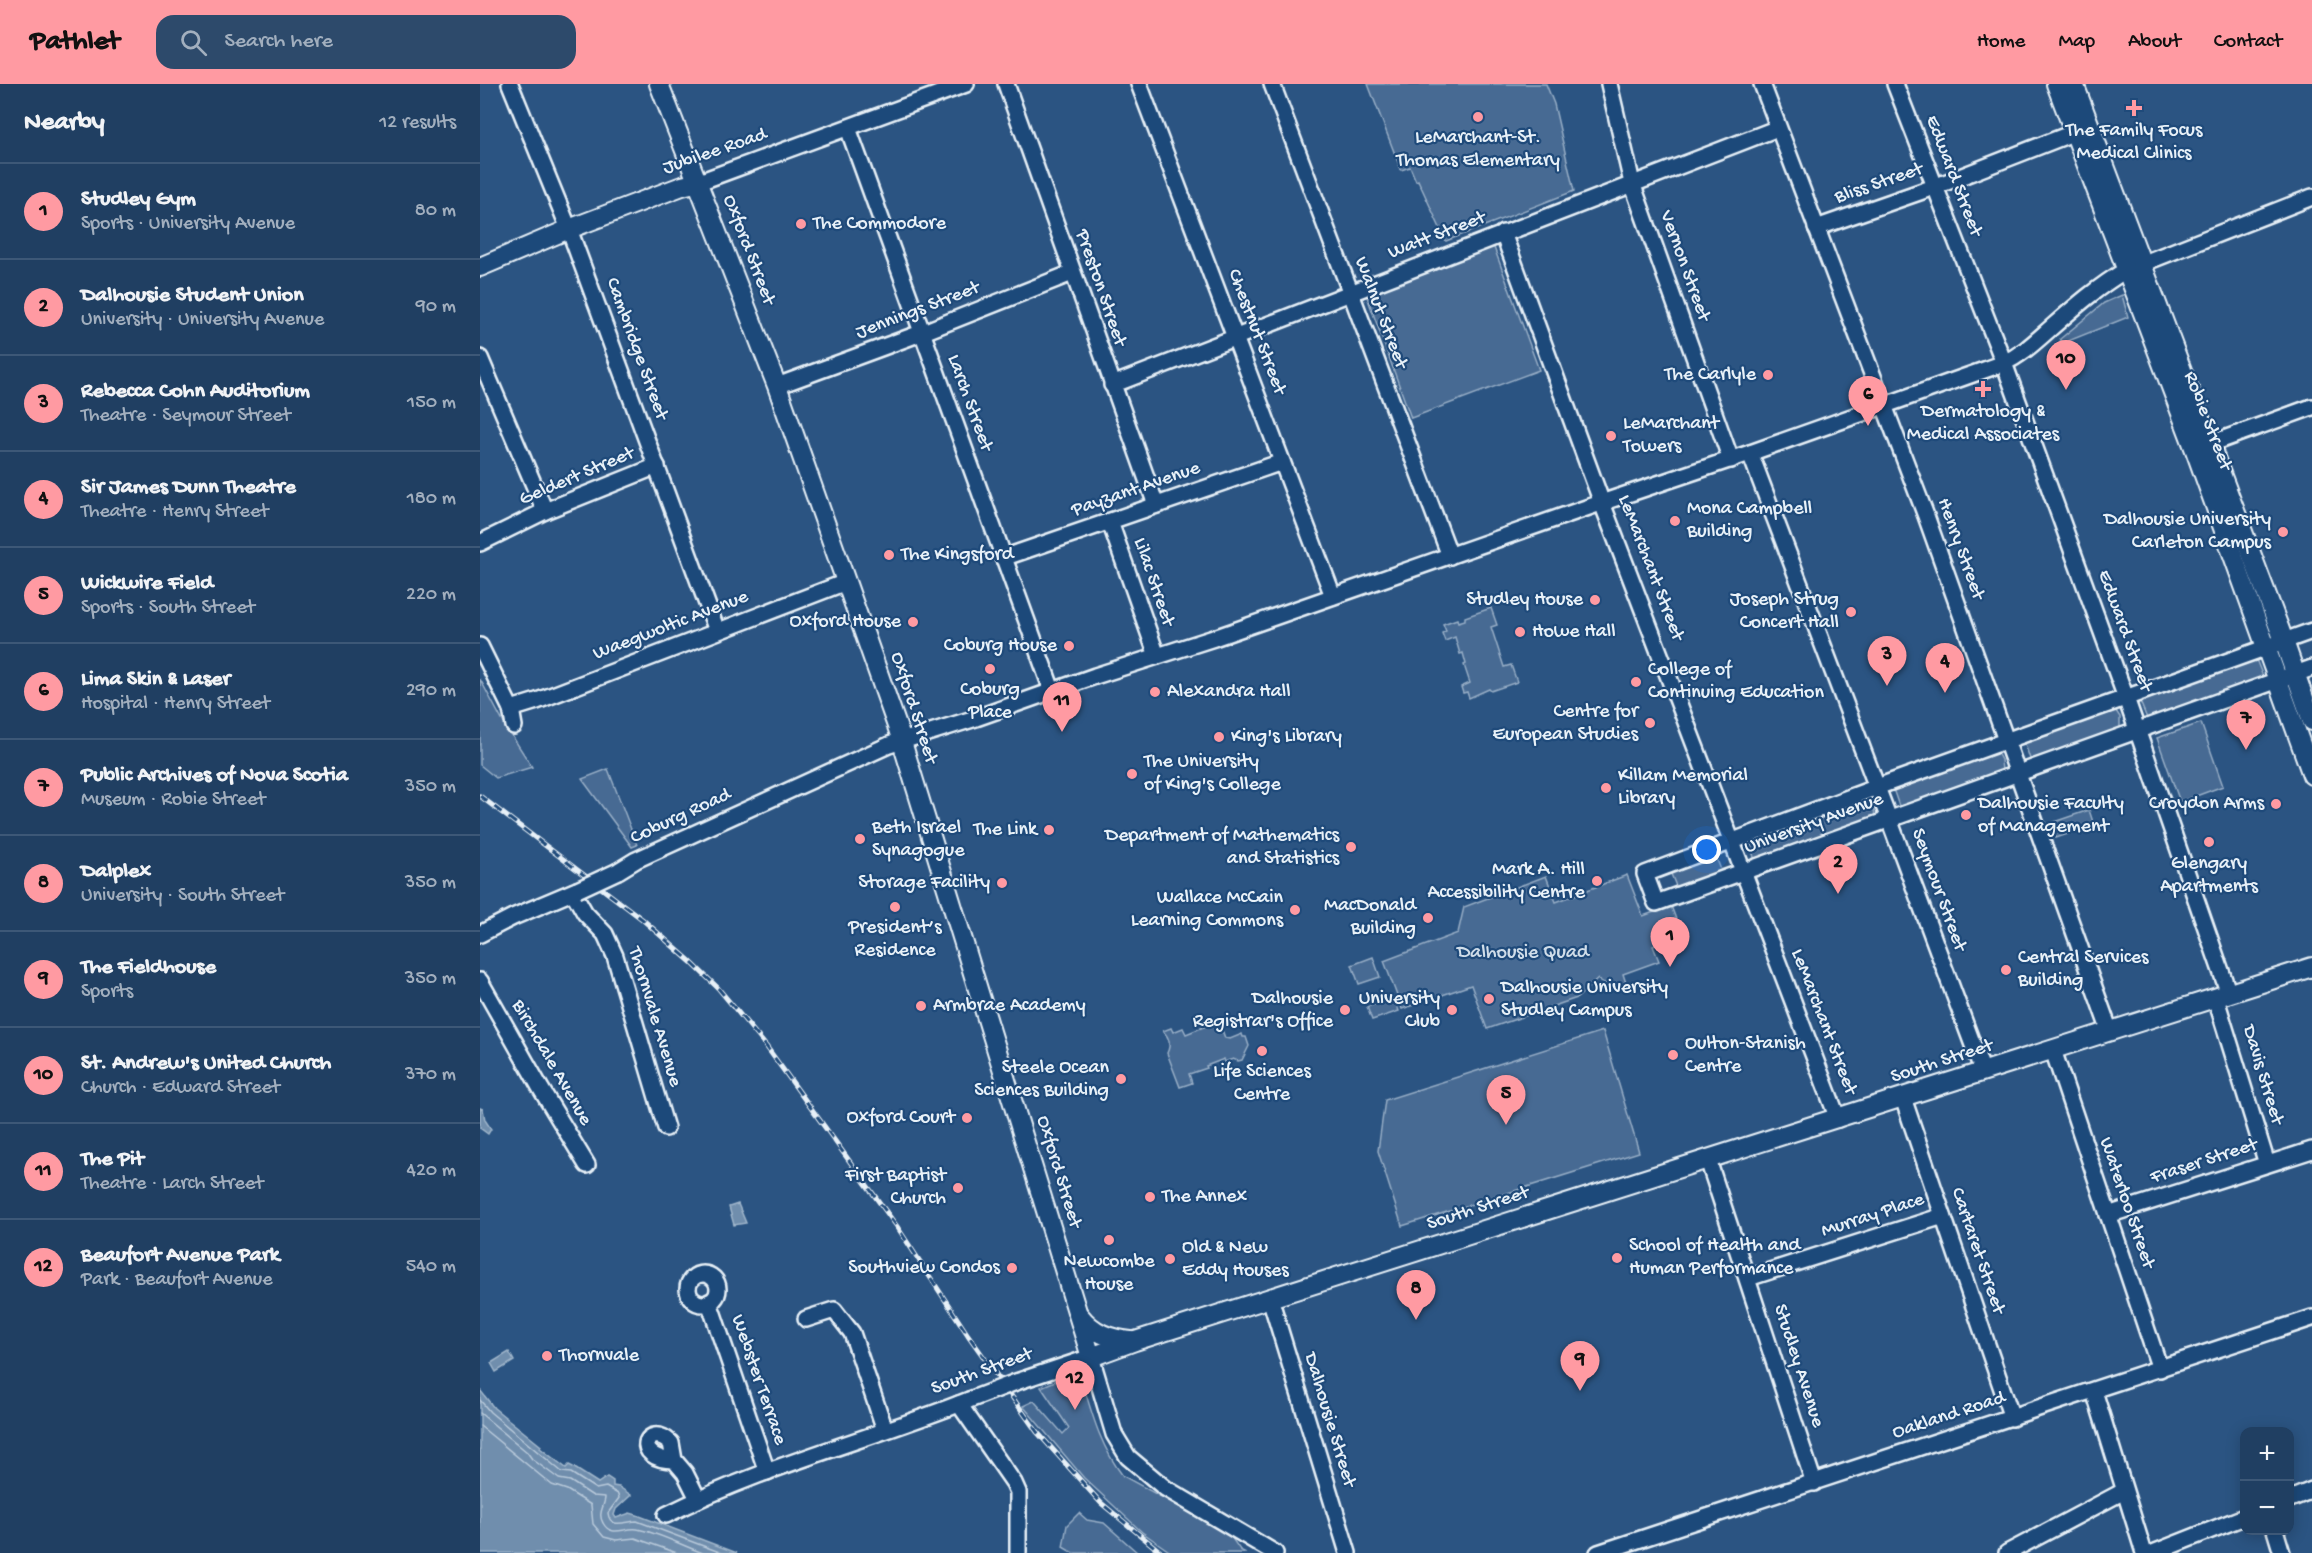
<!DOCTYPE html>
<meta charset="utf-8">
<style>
body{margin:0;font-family:"Gochi Hand",sans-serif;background:#2d4a6b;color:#f1f3f6}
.controls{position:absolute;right:18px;bottom:18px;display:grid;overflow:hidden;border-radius:12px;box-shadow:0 3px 15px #0003}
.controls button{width:54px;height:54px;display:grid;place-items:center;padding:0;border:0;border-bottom:2px solid #3d5877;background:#203f62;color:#f1f3f6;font:30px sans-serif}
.you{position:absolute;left:1227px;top:766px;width:21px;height:21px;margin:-15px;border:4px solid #fff;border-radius:50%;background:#1a73e8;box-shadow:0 0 0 9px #1a73e833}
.badge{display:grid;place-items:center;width:39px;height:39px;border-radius:50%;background:#ff9aa2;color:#111;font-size:20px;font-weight:700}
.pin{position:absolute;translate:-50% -50px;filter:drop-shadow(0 2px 3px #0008)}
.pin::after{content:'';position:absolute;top:32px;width:21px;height:18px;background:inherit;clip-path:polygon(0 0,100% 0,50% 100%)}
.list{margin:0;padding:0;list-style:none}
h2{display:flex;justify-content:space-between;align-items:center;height:78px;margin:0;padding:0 24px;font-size:26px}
h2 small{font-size:20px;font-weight:400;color:#a2afbe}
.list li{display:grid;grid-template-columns:39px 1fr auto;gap:18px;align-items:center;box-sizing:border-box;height:96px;padding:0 24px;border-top:2px solid #3d5877}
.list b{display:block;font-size:22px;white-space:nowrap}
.list p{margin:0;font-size:20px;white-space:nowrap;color:#a2afbe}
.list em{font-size:20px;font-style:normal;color:#a2afbe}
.icon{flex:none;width:33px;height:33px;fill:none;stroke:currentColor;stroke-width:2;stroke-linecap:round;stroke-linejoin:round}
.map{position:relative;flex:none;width:1832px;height:1469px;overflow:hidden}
header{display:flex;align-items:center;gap:36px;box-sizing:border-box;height:84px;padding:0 30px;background:#ff9aa2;color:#111}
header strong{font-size:28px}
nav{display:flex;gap:33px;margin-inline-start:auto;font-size:21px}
.search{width:420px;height:54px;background:#2d4a6b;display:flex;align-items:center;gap:15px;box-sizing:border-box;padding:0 21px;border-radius:18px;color:#a2afbe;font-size:22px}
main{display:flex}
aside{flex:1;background:#203f62}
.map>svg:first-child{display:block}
.green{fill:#476b93;stroke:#98aec6;stroke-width:1.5}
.water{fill:#708ead;stroke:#a0b6cb;stroke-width:1.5}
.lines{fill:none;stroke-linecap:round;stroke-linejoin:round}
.shore{stroke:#b8c9da;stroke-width:1.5}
.minor-casing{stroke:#e8f1f8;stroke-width:20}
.major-casing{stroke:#e8f1f8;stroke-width:22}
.minor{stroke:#1f4a7a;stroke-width:15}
.major{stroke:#1f4a7a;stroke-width:18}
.rail-casing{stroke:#e8f1f8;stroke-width:5}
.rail{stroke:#1f4a7a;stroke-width:3;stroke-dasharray:9;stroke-linecap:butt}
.minor-bridge-casing{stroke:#e8f1f8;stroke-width:20;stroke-linecap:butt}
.minor-bridge{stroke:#1f4a7a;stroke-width:15}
.poi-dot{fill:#ff9aa2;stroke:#1f4a7a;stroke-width:2}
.labels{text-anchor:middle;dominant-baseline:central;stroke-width:4.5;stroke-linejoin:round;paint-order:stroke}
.poi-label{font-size:20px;fill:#e8f1f8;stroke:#1f4a7a;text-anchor:start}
.street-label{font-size:20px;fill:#e8f1f8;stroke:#1f4a7a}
.park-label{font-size:20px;fill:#d0dde9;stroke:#1f4a7a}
</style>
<header>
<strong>Pathlet</strong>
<div class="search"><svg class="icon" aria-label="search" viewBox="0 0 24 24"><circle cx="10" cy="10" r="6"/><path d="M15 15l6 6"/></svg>Search here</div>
<nav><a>Home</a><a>Map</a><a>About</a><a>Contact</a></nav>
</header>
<main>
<aside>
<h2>Nearby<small>12 results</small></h2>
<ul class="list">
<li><span class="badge">1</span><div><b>Studley Gym</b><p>Sports · University Avenue</p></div><em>80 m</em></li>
<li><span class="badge">2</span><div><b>Dalhousie Student Union</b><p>University · University Avenue</p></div><em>90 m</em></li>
<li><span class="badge">3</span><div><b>Rebecca Cohn Auditorium</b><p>Theatre · Seymour Street</p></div><em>150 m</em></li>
<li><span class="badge">4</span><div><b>Sir James Dunn Theatre</b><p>Theatre · Henry Street</p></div><em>180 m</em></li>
<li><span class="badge">5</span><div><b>Wickwire Field</b><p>Sports · South Street</p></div><em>220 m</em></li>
<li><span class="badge">6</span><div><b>Lima Skin &amp; Laser</b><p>Hospital · Henry Street</p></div><em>290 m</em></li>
<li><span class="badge">7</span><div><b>Public Archives of Nova Scotia</b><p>Museum · Robie Street</p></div><em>350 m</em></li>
<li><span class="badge">8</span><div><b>Dalplex</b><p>University · South Street</p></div><em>350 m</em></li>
<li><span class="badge">9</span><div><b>The Fieldhouse</b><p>Sports</p></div><em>350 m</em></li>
<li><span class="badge">10</span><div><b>St. Andrew's United Church</b><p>Church · Edward Street</p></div><em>370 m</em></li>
<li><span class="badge">11</span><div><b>The Pit</b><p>Theatre · Larch Street</p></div><em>420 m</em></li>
<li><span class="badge">12</span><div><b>Beaufort Avenue Park</b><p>Park · Beaufort Avenue</p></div><em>540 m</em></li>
</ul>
</aside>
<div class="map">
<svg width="1832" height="1469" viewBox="0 0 1832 1469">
<rect width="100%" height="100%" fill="#2b5482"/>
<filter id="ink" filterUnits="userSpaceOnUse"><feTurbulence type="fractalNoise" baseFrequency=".0167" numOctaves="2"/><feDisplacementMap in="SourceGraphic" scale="12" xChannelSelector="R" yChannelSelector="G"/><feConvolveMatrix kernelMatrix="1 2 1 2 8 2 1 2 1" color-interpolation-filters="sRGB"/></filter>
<g filter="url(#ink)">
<g class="green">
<path d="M888 0H1066L1074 20 1094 107 966 157 938 96 936 97 930 83 921 86Z"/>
<path d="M1012 158 1059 286 931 334 886 210Z"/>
<path d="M1642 211 1648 233 1581 260 1580 255 1624 219Z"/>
<path d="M1011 524 1017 541 1011 543 1024 583 1031 581 1037 598 1011 607 1009 605 989 614 987 608 983 609 981 603 990 599 984 581 986 580 983 569 980 570 975 553 965 557 962 549 966 547 963 540 977 535 978 538 985 536V533Z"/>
<path d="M1775 573 1784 595 1668 637 1659 615Z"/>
<path d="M0 595 22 636 52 683 16 694 0 681Z"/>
<path d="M1634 624 1640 633V644L1554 676 1550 675 1545 660 1546 656Z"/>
<path d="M1721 639 1743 702 1700 718 1677 654Z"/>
<path d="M1516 667 1521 676 1522 687 1420 725 1413 705Z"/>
<path d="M128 685 157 761 152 763 102 695Z"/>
<path d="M1387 715C1393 719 1396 728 1394 735L1275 777 1270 759Z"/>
<path d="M1609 726 1614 741 1576 754 1571 739Z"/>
<path d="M1232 772 1236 773 1241 786 1238 790 1200 805 1196 802 1191 790 1194 785Z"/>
<path d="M1147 791 1163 832 1191 822 1202 851 1173 862 1179 877 1143 890 1146 899C1133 904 1129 903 1118 895L1097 914 1007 945 991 901 922 925 904 877 978 849 984 823 1066 792 1076 818Z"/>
<path d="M893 873 900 893 879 900 872 881Z"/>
<path d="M914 913 919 927 892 936 887 923Z"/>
<path d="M741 936 744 941 741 943 745 954 750 955 762 950 763 953H766L769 962 762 976 758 977 753 975 745 978 744 975 726 982 727 984 709 990 712 999 700 1003 687 969C691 961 690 954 683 947L691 944 693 948 703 944 706 950Z"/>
<path d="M1123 947 1159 1068 922 1142 898 1067 905 1016Z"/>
<path d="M594 1289 593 1292 600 1290C611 1326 619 1361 643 1392L749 1450 760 1466 766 1469H692L662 1448 604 1394 543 1322 554 1317 583 1350 589 1344 561 1303Z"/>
<path d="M599 1429 607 1436 624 1439 658 1469H593L583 1463 587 1441Z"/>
</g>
<g class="water">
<path d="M0 1024 3 1025 5 1036 11 1045 8 1050 0 1044Z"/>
<path d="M258 1120 266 1139 254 1141 249 1123Z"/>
<path d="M29 1268 34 1277 16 1288 11 1279Z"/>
<path d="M0 1306 14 1324 61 1362 60 1364 86 1384 89 1381 93 1383 118 1399 127 1393 133 1397V1402L139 1403 151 1411 136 1425 134 1431 136 1434 150 1429 157 1431 257 1469H0Z"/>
</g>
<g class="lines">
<g class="shore">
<path d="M0 1316 10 1328 82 1388 91 1389 116 1405 126 1403 138 1410 139 1414 128 1429C130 1446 146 1437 157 1437L242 1469"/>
<path d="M0 1329 47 1368 52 1375 79 1395 90 1397 113 1412 125 1413C125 1422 117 1429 123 1439 131 1454 145 1443 157 1445 177 1448 203 1462 223 1469"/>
<path d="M0 1342 72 1401 87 1406 111 1421 113 1440 124 1453 136 1456 155 1454 197 1469"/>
</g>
<defs>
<g id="minor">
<path d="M30 0 89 145 237 547"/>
<path d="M526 0 676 421"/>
<path d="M659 0 853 512"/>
<path d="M792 0 970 472"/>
<path d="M1129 0 1152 99 1251 376"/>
<path d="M1282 0 1446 432 1630 948"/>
<path d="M1415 0 1524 279 1646 614 1749 910"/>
<path d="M368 44 573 609"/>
<path d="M219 98 486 0"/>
<path d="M1336 144 1454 103 1603 45"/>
<path d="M1023 149 1122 419 1358 1035"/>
<path d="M0 274 65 427"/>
<path d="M632 301 1298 44"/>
<path d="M297 302 441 249 592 189"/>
<path d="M1719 364 1832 323"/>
<path d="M1270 369 1409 735 1503 988"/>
<path d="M630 438 677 572"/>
<path d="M0 459 65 427 177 382"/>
<path d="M523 474 802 378"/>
<path d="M1832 547 1408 699 1165 790 1176 819 1832 584"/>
<path d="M0 562 31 625 34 642"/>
<path d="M31 625 57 617 366 498"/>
<path d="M138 787 156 776 409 661 496 634 615 592 734 554 1109 423 1270 369 1524 279C1543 270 1557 256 1572 243 1596 222 1619 202 1646 186L1832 113"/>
<path d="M93 808 105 829 125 850 135 872 186 1044"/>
<path d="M0 850 33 833 97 806"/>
<path d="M0 897 61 1005 107 1081"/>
<path d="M1736 915 1787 1080"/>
<path d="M1573 966 1680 1285"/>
<path d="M1423 1014 1532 1334"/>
<path d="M1228 1076 1334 1399"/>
<path d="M1628 1131 1832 1066"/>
<circle cx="223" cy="1205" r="15"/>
<path d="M1268 1194 1463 1132"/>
<path d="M790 1214 868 1469"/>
<path d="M229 1218 287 1388"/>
<path d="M326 1235 354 1226 372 1249 405 1346"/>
<path d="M536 1298 611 1273 634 1350 648 1373 685 1404 795 1469"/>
<path d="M1614 1307 1664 1469"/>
<path d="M479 1320 534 1399 538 1408V1469"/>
<path d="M194 1376C151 1376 166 1336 191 1359L194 1376 205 1389 218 1415"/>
<path d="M1810 1415 1832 1406"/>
<path d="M186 1431C283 1382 389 1356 489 1316"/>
<path d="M1795 1446 1802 1469"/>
<path d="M1118 1469 1832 1234"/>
<path d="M1527 1469 1644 1407"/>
<path d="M1673 1469 1764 1433"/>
</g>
<g id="major">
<path d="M179 0 297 302 418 645 611 1273 655 1257 1832 883"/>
<path d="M1576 0 1715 366 1832 691"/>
<path d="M1594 0 1800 546 1832 637"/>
<path d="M0 183 89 145 202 102 219 98"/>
<path d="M600 1232C613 1249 630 1255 651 1257"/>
</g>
</defs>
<use href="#minor" class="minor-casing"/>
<use href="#major" class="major-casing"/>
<use href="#minor" class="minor"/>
<use href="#major" class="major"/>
<defs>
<path id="rail" d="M0 712 162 835 211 878 238 904 286 962 418 1144 488 1251 557 1348 621 1419 682 1469"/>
</defs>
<use href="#rail" class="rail-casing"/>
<use href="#rail" class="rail"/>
<defs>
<g id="minor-bridge">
<path d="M97 806 138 787"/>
<path d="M489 1316 536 1298"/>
</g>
</defs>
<use href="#minor-bridge" class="minor-bridge-casing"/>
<use href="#minor-bridge" class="minor-bridge"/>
</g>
</g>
<g class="poi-dot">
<path d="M1651 15h6v6h6v6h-6v6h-6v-6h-6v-6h6z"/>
<circle cx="998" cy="33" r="6"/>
<circle cx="321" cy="140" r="6"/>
<circle cx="1288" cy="291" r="6"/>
<path d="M1500 296h6v6h6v6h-6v6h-6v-6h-6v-6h6z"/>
<circle cx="1131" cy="352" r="6"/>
<circle cx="1195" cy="437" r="6"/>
<circle cx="1803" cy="448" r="6"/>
<circle cx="409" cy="471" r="6"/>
<circle cx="1115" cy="516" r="6"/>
<circle cx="1371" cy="528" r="6"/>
<circle cx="433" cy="538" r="6"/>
<circle cx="1040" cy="548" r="6"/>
<circle cx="589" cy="562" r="6"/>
<circle cx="510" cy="585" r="6"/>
<circle cx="1156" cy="598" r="6"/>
<circle cx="675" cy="608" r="6"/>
<circle cx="1170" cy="639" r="6"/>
<circle cx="739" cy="653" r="6"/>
<circle cx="652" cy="690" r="6"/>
<circle cx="1126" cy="704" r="6"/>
<circle cx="1796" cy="720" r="6"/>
<circle cx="1486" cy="731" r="6"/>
<circle cx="569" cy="746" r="6"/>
<circle cx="380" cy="755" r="6"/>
<circle cx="1729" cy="758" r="6"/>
<circle cx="871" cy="763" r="6"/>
<circle cx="1117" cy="797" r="6"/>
<circle cx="522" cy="799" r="6"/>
<circle cx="415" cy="823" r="6"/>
<circle cx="815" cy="826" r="6"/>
<circle cx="948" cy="834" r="6"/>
<circle cx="1526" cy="886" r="6"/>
<circle cx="1009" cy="915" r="6"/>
<circle cx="441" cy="922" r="6"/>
<circle cx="865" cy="926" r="6"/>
<circle cx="972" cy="926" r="6"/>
<circle cx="782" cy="967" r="6"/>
<circle cx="1193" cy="971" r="6"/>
<circle cx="641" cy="995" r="6"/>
<circle cx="487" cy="1034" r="6"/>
<circle cx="478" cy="1104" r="6"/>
<circle cx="670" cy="1113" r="6"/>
<circle cx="629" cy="1156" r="6"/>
<circle cx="1137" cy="1174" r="6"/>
<circle cx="690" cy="1175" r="6"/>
<circle cx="532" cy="1184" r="6"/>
<circle cx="67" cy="1272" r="6"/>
</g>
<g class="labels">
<g class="poi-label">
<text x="1654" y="47" text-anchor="middle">The Family Focus<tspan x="1654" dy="23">Medical Clinics</tspan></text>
<text x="998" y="54" text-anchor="middle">LeMarchant-St.<tspan x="998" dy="23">Thomas Elementary</tspan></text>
<text x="333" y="140">The Commodore</text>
<text x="1276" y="291" text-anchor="end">The Carlyle</text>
<text x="1503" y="328" text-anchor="middle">Dermatology &amp;<tspan x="1503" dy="23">Medical Associates</tspan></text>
<text x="1143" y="340">LeMarchant<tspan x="1143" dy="23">Towers</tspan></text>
<text x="1207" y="425">Mona Campbell<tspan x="1207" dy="23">Building</tspan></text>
<text x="1791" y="436" text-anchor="end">Dalhousie University<tspan x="1791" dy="23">Carleton Campus</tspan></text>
<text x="421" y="471">The Kingsford</text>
<text x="1103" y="516" text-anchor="end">Studley House</text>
<text x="1359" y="516" text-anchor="end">Joseph Strug<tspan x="1359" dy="23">Concert Hall</tspan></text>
<text x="421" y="538" text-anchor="end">Oxford House</text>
<text x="1052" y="548">Howe Hall</text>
<text x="577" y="562" text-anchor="end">Coburg House</text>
<text x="1168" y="586">College of<tspan x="1168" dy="23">Continuing Education</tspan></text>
<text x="510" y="606" text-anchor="middle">Coburg<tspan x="510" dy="23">Place</tspan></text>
<text x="687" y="608">Alexandra Hall</text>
<text x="1158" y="628" text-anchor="end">Centre for<tspan x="1158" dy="23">European Studies</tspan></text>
<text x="751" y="653">King's Library</text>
<text x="664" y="678">The University<tspan x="664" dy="23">of King's College</tspan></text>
<text x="1138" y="692">Killam Memorial<tspan x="1138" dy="23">Library</tspan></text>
<text x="1498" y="720">Dalhousie Faculty<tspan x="1498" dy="23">of Management</tspan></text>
<text x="1784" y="720" text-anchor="end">Croydon Arms</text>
<text x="392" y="744">Beth Israel<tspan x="392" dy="23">Synagogue</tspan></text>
<text x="557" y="746" text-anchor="end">The Link</text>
<text x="859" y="752" text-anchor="end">Department of Mathematics<tspan x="859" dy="23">and Statistics</tspan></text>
<text x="1729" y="780" text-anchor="middle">Glengary<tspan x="1729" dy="23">Apartments</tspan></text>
<text x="1105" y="786" text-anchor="end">Mark A. Hill<tspan x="1105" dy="23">Accessibility Centre</tspan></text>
<text x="510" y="799" text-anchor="end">Storage Facility</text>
<text x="803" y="814" text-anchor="end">Wallace McCain<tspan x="803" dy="23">Learning Commons</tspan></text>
<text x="936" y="822" text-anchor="end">MacDonald<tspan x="936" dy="23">Building</tspan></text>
<text x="415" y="844" text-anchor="middle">President’s<tspan x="415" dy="23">Residence</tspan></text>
<text x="1538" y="874">Central Services<tspan x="1538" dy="23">Building</tspan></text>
<text x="1021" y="904">Dalhousie University<tspan x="1021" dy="23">Studley Campus</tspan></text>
<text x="853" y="915" text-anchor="end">Dalhousie<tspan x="853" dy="23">Registrar's Office</tspan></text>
<text x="960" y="915" text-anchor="end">University<tspan x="960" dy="23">Club</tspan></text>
<text x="453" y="922">Armbrae Academy</text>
<text x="1205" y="960">Oulton-Stanish<tspan x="1205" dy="23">Centre</tspan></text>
<text x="629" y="984" text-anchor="end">Steele Ocean<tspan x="629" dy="23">Sciences Building</tspan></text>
<text x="782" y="988" text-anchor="middle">Life Sciences<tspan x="782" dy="23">Centre</tspan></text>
<text x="475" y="1034" text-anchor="end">Oxford Court</text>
<text x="466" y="1092" text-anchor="end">First Baptist<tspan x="466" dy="23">Church</tspan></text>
<text x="682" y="1113">The Annex</text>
<text x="1149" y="1162">School of Health and<tspan x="1149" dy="23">Human Performance</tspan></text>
<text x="702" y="1164">Old &amp; New<tspan x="702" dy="23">Eddy Houses</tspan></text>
<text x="629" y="1178" text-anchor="middle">Newcombe<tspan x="629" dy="23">House</tspan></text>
<text x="520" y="1184" text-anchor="end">Southview Condos</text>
<text x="79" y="1272">Thornvale</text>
</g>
<g class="street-label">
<text transform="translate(235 68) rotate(-19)">Jubilee Road</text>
<text transform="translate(1473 92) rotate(69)">Edward Street</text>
<text transform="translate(1399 100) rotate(-19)">Bliss Street</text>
<text transform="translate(957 152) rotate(-21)">Watt Street</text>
<text transform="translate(268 166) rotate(69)">Oxford Street</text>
<text transform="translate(1204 182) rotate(70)">Vernon Street</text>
<text transform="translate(620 204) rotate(71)">Preston Street</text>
<text transform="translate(438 227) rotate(-21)">Jennings Street</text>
<text transform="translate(900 229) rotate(69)">Walnut Street</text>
<text transform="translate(776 248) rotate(69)">Chestnut Street</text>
<text transform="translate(156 265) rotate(70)">Cambridge Street</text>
<text transform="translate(489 319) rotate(70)">Larch Street</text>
<text transform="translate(1727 337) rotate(69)">Robie Street</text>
<text transform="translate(97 393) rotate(-23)">Geldert Street</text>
<text transform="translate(656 406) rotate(-19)">Payzant Avenue</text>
<text transform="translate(1480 465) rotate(70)">Henry Street</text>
<text transform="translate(1170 484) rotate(69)">LeMarchant Street</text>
<text transform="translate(673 498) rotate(71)">Lilac Street</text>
<text transform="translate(191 542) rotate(-21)">Waegwoltic Avenue</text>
<text transform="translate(1644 547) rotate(70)">Edward Street</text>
<text transform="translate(433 624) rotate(72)">Oxford Street</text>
<text transform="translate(201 733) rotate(-25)">Coburg Road</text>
<text transform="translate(1334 740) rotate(-20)">University Avenue</text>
<text transform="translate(1458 806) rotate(70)">Seymour Street</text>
<text transform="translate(174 933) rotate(73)">Thornvale Avenue</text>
<text transform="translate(1343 938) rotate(69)">LeMarchant Street</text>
<text transform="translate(1462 978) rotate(-18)">South Street</text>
<text transform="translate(71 979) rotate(60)">Birchdale Avenue</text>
<text transform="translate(1782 991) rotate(73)">Davis Street</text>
<text transform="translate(1724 1078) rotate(-18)">Fraser Street</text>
<text transform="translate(578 1088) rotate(73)">Oxford Street</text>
<text transform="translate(1646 1119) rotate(71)">Waterloo Street</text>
<text transform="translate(998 1125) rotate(-18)">South Street</text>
<text transform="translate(1393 1132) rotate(-18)">Murray Place</text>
<text transform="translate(1497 1167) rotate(71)">Cartaret Street</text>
<text transform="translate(1318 1282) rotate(72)">Studley Avenue</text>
<text transform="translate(502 1288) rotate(-20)">South Street</text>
<text transform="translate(278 1296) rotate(71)">Webster Terrace</text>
<text transform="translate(1469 1332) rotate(-18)">Oakland Road</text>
<text transform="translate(849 1336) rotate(73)">Dalhousie Street</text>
</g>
<g class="park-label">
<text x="1043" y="869">Dalhousie Quad</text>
</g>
</g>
</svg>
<div class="controls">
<button>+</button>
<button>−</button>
</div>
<div class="you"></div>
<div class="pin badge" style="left:1190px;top:883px">1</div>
<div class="pin badge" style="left:1358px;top:810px">2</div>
<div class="pin badge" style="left:1407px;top:602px">3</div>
<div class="pin badge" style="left:1465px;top:609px">4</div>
<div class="pin badge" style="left:1026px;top:1041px">5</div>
<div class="pin badge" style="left:1388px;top:342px">6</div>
<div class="pin badge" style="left:1766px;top:666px">7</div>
<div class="pin badge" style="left:936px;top:1236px">8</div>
<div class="pin badge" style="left:1100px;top:1307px">9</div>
<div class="pin badge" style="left:1586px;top:306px">10</div>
<div class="pin badge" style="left:582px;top:648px">11</div>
<div class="pin badge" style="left:595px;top:1326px">12</div>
</div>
</main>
